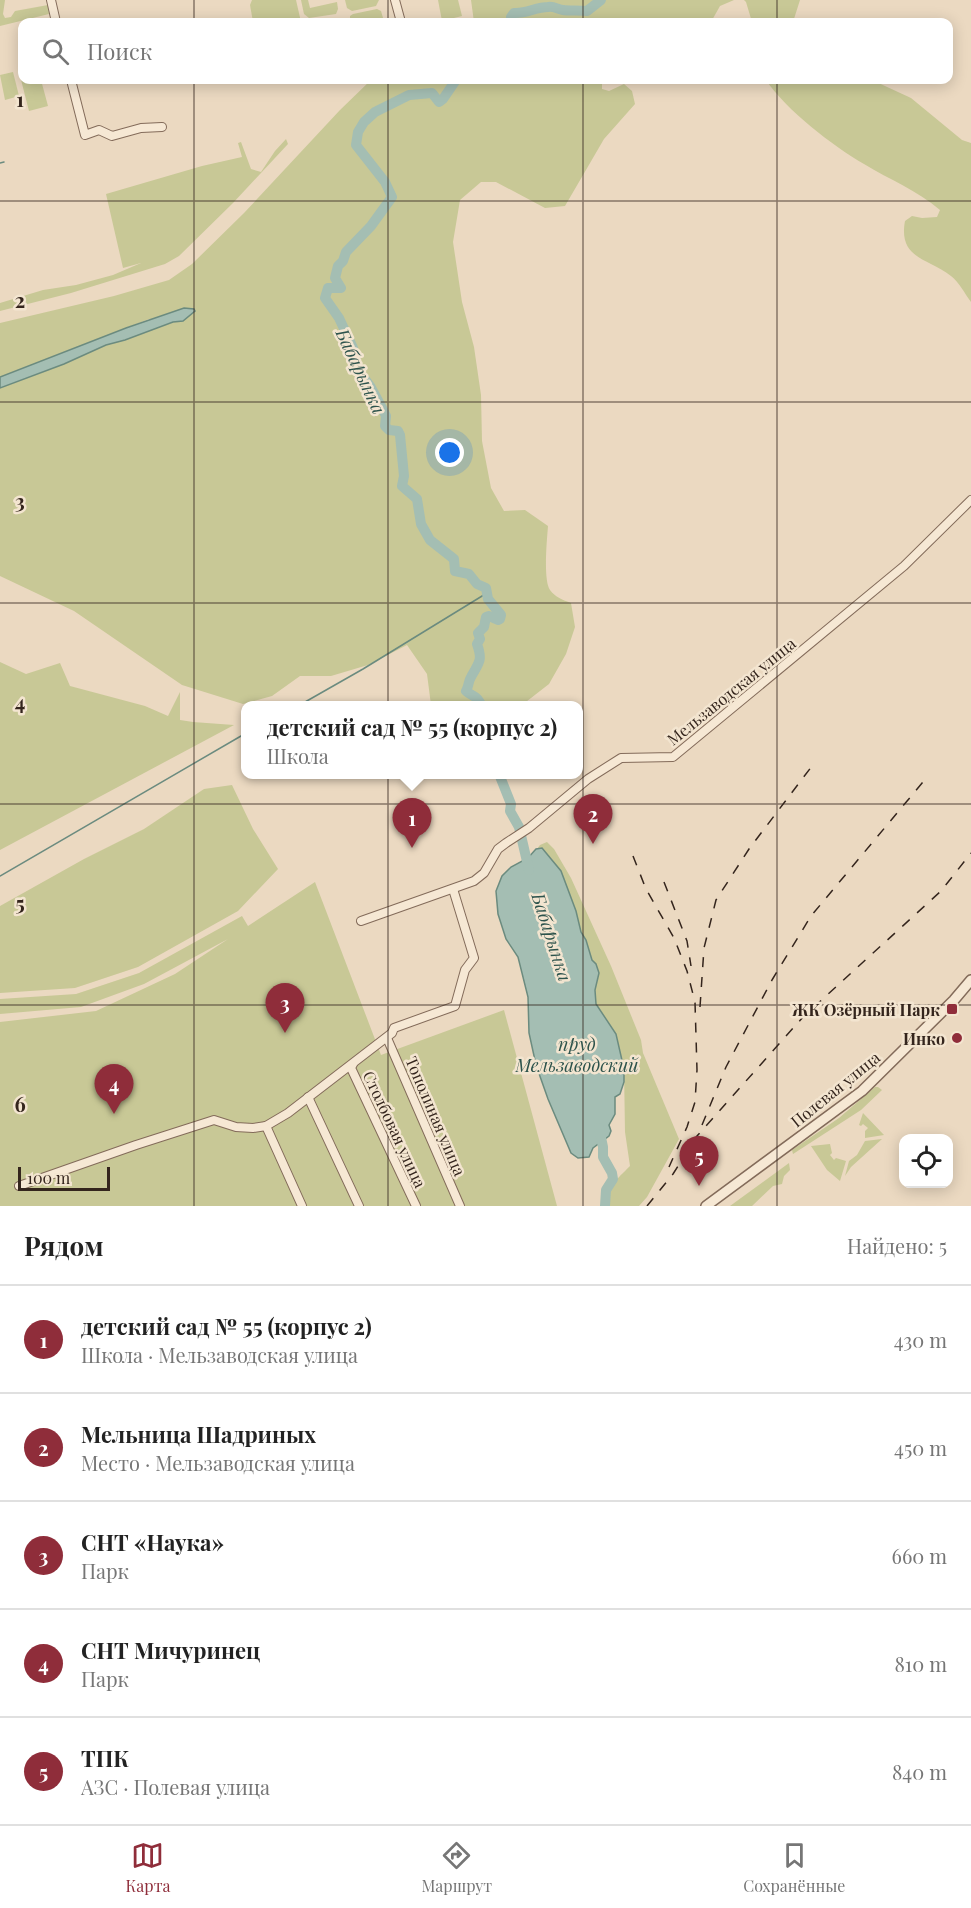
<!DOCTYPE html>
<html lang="ru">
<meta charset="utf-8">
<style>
body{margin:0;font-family:"Playfair Display",serif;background:#f2f2f2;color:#222}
.controls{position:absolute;right:18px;bottom:18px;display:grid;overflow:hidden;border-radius:12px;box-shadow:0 3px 15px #0003}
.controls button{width:54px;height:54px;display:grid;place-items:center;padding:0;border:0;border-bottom:2px solid #e0e0e0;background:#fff;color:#222;font:30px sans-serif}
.scale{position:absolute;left:18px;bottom:15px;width:92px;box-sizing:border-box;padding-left:6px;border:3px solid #34251d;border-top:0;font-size:16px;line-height:21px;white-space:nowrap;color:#34251d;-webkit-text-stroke:4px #f3e5d0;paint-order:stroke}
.you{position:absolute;left:450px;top:453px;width:21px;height:21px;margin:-15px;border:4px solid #fff;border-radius:50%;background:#1a73e8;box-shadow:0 0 0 9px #1a73e833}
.badge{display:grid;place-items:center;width:39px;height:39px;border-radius:50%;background:#8f2d3a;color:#fff;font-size:20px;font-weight:700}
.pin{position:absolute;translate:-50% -50px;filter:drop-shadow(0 2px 3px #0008)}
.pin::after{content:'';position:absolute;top:32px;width:21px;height:18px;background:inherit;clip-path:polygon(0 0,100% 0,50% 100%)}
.popup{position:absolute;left:241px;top:701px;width:342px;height:78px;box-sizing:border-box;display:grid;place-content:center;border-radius:12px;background:#fff;filter:drop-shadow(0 2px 4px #0005);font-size:20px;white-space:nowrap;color:#767676}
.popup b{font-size:22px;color:#222}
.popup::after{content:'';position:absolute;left:50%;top:100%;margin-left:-12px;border:12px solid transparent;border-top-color:#fff}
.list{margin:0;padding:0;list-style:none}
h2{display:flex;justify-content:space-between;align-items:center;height:78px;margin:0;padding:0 24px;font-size:26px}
h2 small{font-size:20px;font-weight:400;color:#767676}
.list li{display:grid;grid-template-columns:39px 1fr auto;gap:18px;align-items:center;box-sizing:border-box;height:108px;padding:0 24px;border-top:2px solid #e0e0e0}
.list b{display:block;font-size:22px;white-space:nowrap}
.list p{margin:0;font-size:20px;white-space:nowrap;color:#767676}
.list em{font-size:20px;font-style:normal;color:#767676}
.icon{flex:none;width:33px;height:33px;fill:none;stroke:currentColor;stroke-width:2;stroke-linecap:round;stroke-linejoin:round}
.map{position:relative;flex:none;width:971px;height:1206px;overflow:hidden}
.search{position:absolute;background:#fff;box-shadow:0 3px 15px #0003;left:18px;right:18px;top:18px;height:66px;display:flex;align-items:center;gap:15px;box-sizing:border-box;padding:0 21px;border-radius:12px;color:#767676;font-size:22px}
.sheet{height:618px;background:#fff}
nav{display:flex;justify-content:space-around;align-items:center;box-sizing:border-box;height:84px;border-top:2px solid #e0e0e0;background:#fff;font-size:16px;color:#767676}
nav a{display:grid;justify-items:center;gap:3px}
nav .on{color:#8f2d3a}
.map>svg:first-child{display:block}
.green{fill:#c8c896}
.water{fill:#a4beb3;stroke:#6b8b7f;stroke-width:1.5}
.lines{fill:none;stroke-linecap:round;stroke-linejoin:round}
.stream{stroke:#6b8b7f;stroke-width:1.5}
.river{stroke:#a4beb3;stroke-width:10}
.minor-casing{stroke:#836b5a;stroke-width:10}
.tertiary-casing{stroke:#836b5a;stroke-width:12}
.minor{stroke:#f6e8d4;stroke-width:8}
.tertiary{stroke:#f6e8d4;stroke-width:9}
.rail{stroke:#34251d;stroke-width:1.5;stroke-dasharray:10 10;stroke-linecap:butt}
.grid{fill:none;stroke:#34251d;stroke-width:1.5;stroke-opacity:0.55}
.poi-dot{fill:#8f2d3a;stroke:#f3e5d0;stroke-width:2}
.labels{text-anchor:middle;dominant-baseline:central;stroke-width:5;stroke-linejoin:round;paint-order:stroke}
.street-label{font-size:16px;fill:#34251d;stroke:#f3e5d0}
.poi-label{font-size:16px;font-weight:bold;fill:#34251d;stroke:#f3e5d0;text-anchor:end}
.water-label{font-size:18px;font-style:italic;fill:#2d534c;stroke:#f3e5d0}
.grid-label{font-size:20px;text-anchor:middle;font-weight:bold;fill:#34251d;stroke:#f3e5d0;stroke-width:5;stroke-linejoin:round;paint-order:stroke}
</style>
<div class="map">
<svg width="971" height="1206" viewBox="0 0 971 1206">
<rect width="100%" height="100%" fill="#ebd9c1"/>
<g class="green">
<path d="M0 0H5L3 14 5 18 11 17 15 11 48 5 49 14 0 26Z"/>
<path d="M252 0H296L301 22H253L250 5Z"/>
<path d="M301 0H308L310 8 337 2 338 9 336 14 309 18 304 14Z"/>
<path d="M345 0H379L376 6 352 11 347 8Z"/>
<path d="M438 0H458L462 16 442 21Z"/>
<path d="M471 0H734L720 6 711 22H474Z"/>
<path d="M744 0H800L793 22H752L746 2Z"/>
<path d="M377 9 381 11 383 18H381L382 22H350V16L353 14Z"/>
<path d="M22 67V80H41L48 106 29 111 18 68Z"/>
<path d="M13 72 19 96 5 100 0 75Z"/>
<path d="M371 80H602V89L609 91 624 84 632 91 635 104 604 139 565 206 545 208 496 182H481L460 200 453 242 462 302 474 347 481 395 482 441 491 488 504 511 525 510 548 526C547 539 543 580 550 590 555 597 563 600 571 603L575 627 566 654 549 684 522 705H431L427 674 407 645 368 665 331 676H300L272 696 243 704 182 685 74 611 0 576V388L64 364 106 345 125 340 173 322 149 319 0 377V323L114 296 169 280 192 264 244 213 340 110Z"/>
<path d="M766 80H872L911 98 962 140 971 143V302C965 294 959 282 951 276 928 258 898 259 905 221L912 216 922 218 937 217 940 210C917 190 890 180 864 164 833 146 786 110 766 80Z"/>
<path d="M286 139 288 144 233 203 179 256 165 264 71 293 0 311V303L43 290 76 285 113 275 141 263 123 268 106 194 202 166 242 157 238 143 241 142 251 169 261 172 275 151Z"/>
<path d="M0 662 26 674 60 663 70 686 145 706 168 716 180 692V720L193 722 234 725 0 850Z"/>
<path d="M232 785 253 829 278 869 238 911 138 967 75 988 0 993V906L84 859 144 829 204 789Z"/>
<path d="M547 842 554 849 571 878 611 966 641 1040 643 1053 679 1139 647 1197 639 1206H607C608 1186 616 1180 630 1166L625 1132 624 1069 616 1034 596 1004 595 990 599 973 592 961 586 940 581 932 576 911 561 871 551 858 537 849 540 845Z"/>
<path d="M315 882 381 1055 504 1010 557 1206H0V1022L96 1011 175 974 228 939 144 984 81 1007 0 1014V999L76 994 139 973 242 916 248 926Z"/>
<path d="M875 1087H878L882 1090 861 1110 793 1154 792 1150 839 1118Z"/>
<path d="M863 1113 884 1135 865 1138V1131L868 1128 863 1124 861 1126 859 1125Z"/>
<path d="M882 1139 851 1167 845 1176 849 1161 857 1155 865 1141Z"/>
<path d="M830 1144 832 1153 830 1155 834 1160 836 1158 846 1161 840 1181 827 1170 811 1146Z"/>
<path d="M789 1163 790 1170 784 1176 782 1184 773 1186 752 1206H730Z"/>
</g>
<g class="water">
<path d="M184 308 194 309 195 311 183 321 173 322 125 340 106 345 64 364 0 388V377L126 328Z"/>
<path d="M542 848 561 871 576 911 581 932 586 940 592 960 596 964 599 973 595 990 596 1004 616 1034 624 1069V1082L620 1094 615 1097V1114L609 1125 611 1131 609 1136 593 1148 589 1157 578 1158 571 1153 548 1099 536 1065 529 1033 528 997 518 957 506 939 498 914 496 891 502 876 511 867 528 858 536 849Z"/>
</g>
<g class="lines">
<g class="stream">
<path d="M0 163 4 162"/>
<path d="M298 706 363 669 487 593"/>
<path d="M0 876 241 736"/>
</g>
<g class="river">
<path d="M511 22V17L514 13C526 14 536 7 548 7 554 6 557 9 563 10 568 11 580 10 587 11L601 0"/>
<path d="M456 80 443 99 439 102 432 93 409 95 375 112 364 122 358 132 356 145 385 182 392 197 371 226 346 252 343 261 338 266 335 278 341 288H328L325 298 339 318 353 348 358 370 370 386 383 410 386 416 385 426 389 430 398 431 400 435 404 476 402 486 417 499 421 524 430 540 454 559 455 571 469 574 477 584 486 588 488 599 501 615 500 619 498 620 489 616 486 617 484 627 478 633 480 639 477 644C483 661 479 662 471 677 468 682 469 686 466 691 471 696 479 696 481 706"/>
<path d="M499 774 511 804 510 811 519 827 529 870"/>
<path d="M599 1128 603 1147V1157L612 1173 613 1179 606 1190 605 1206"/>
</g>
<defs>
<g id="minor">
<path d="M51 0 56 22"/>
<path d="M395 0 401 22"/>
<path d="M71 80 85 135 99 130 112 136 141 128 162 127"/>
<path d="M361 921 474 881 484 873 498 849 506 843 529 828 588 779 621 758 673 757 904 566 971 500"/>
<path d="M387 1038 460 1206"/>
<path d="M353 1064 351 1068 416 1206"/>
<path d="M308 1097 359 1206"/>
<path d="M266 1126 302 1206"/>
<path d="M19 1186 136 1145 214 1120 236 1127 253 1128 266 1126 288 1113 392 1033 394 1028 455 1006 465 970 474 958 453 889"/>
</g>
<path id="tertiary" d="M706 1206 862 1091 954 1000 971 980"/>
</defs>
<use href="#minor" class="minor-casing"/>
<use href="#tertiary" class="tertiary-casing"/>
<use href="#minor" class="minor"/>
<use href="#tertiary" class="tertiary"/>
<g class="rail">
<path d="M633 856 646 889 674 938 687 971 695 1002 697 1070 695 1102 687 1127 669 1167"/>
<path d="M664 882 687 941 691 966"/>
<path d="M700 1007 704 948 716 900 749 849 812 766"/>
<path d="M702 1125 726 1067 772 980 811 916 928 776"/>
<path d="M647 1206 673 1174 697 1136 803 1017 941 891 971 853"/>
</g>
</g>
<path class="grid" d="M194 0V22M388 0V22M583 0V22M777 0V22M194 80V1206M388 80V1206M583 80V1206M777 80V1206M0 201H971M0 402H971M0 603H971M0 804H971M0 1005H971"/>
<g class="poi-dot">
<rect x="946" y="1003" width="12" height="12" rx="3"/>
<circle cx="957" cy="1038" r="6"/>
</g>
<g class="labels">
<g class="street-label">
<text transform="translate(731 691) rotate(-39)">Мельзаводская улица</text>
<text transform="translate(835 1089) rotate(-39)">Полевая улица</text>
<text transform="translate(436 1116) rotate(67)">Тополиная улица</text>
<text transform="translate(395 1129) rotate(65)">Столбовая улица</text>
</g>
<g class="poi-label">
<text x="940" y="1009">ЖК Озёрный Парк</text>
<text x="945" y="1038">Инко</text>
</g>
<g class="water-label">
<text transform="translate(361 371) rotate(65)">Бабарынка</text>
<text transform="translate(552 937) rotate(72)">Бабарынка</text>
<text x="577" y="1044">пруд<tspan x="577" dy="21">Мельзаводский</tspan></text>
</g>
</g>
<g class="grid-label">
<text x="20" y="107">1</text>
<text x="20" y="308">2</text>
<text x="20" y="509">3</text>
<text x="20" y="710">4</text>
<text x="20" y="911">5</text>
<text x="20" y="1112">6</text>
</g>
</svg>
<div class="controls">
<button><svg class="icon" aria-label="locate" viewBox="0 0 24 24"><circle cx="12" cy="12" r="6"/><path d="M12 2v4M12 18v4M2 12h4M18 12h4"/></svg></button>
</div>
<div class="scale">100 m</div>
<div class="you"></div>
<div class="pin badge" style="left:412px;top:848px">1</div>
<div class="popup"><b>детский сад № 55 (корпус 2)</b>Школа</div>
<div class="pin badge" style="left:593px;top:844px">2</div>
<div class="pin badge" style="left:285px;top:1033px">3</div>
<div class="pin badge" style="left:114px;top:1114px">4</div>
<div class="pin badge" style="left:699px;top:1186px">5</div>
<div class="search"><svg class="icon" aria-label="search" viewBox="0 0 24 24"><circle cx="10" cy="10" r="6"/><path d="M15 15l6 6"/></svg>Поиск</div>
</div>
<section class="sheet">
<h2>Рядом<small>Найдено: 5</small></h2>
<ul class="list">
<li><span class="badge">1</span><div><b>детский сад № 55 (корпус 2)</b><p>Школа · Мельзаводская улица</p></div><em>430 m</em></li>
<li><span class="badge">2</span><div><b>Мельница Шадриных</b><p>Место · Мельзаводская улица</p></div><em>450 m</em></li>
<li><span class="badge">3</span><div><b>СНТ «Наука»</b><p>Парк</p></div><em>660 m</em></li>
<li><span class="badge">4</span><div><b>СНТ Мичуринец</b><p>Парк</p></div><em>810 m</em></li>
<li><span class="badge">5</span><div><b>ТПК</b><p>АЗС · Полевая улица</p></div><em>840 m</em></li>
</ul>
</section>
<nav>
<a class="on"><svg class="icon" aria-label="map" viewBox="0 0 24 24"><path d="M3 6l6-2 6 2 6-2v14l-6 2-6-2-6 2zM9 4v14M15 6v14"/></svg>Карта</a>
<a><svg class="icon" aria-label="directions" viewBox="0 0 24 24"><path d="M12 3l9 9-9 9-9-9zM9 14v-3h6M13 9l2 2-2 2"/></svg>Маршрут</a>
<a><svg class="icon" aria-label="saved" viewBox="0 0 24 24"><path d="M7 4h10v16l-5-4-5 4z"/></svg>Сохранённые</a>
</nav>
